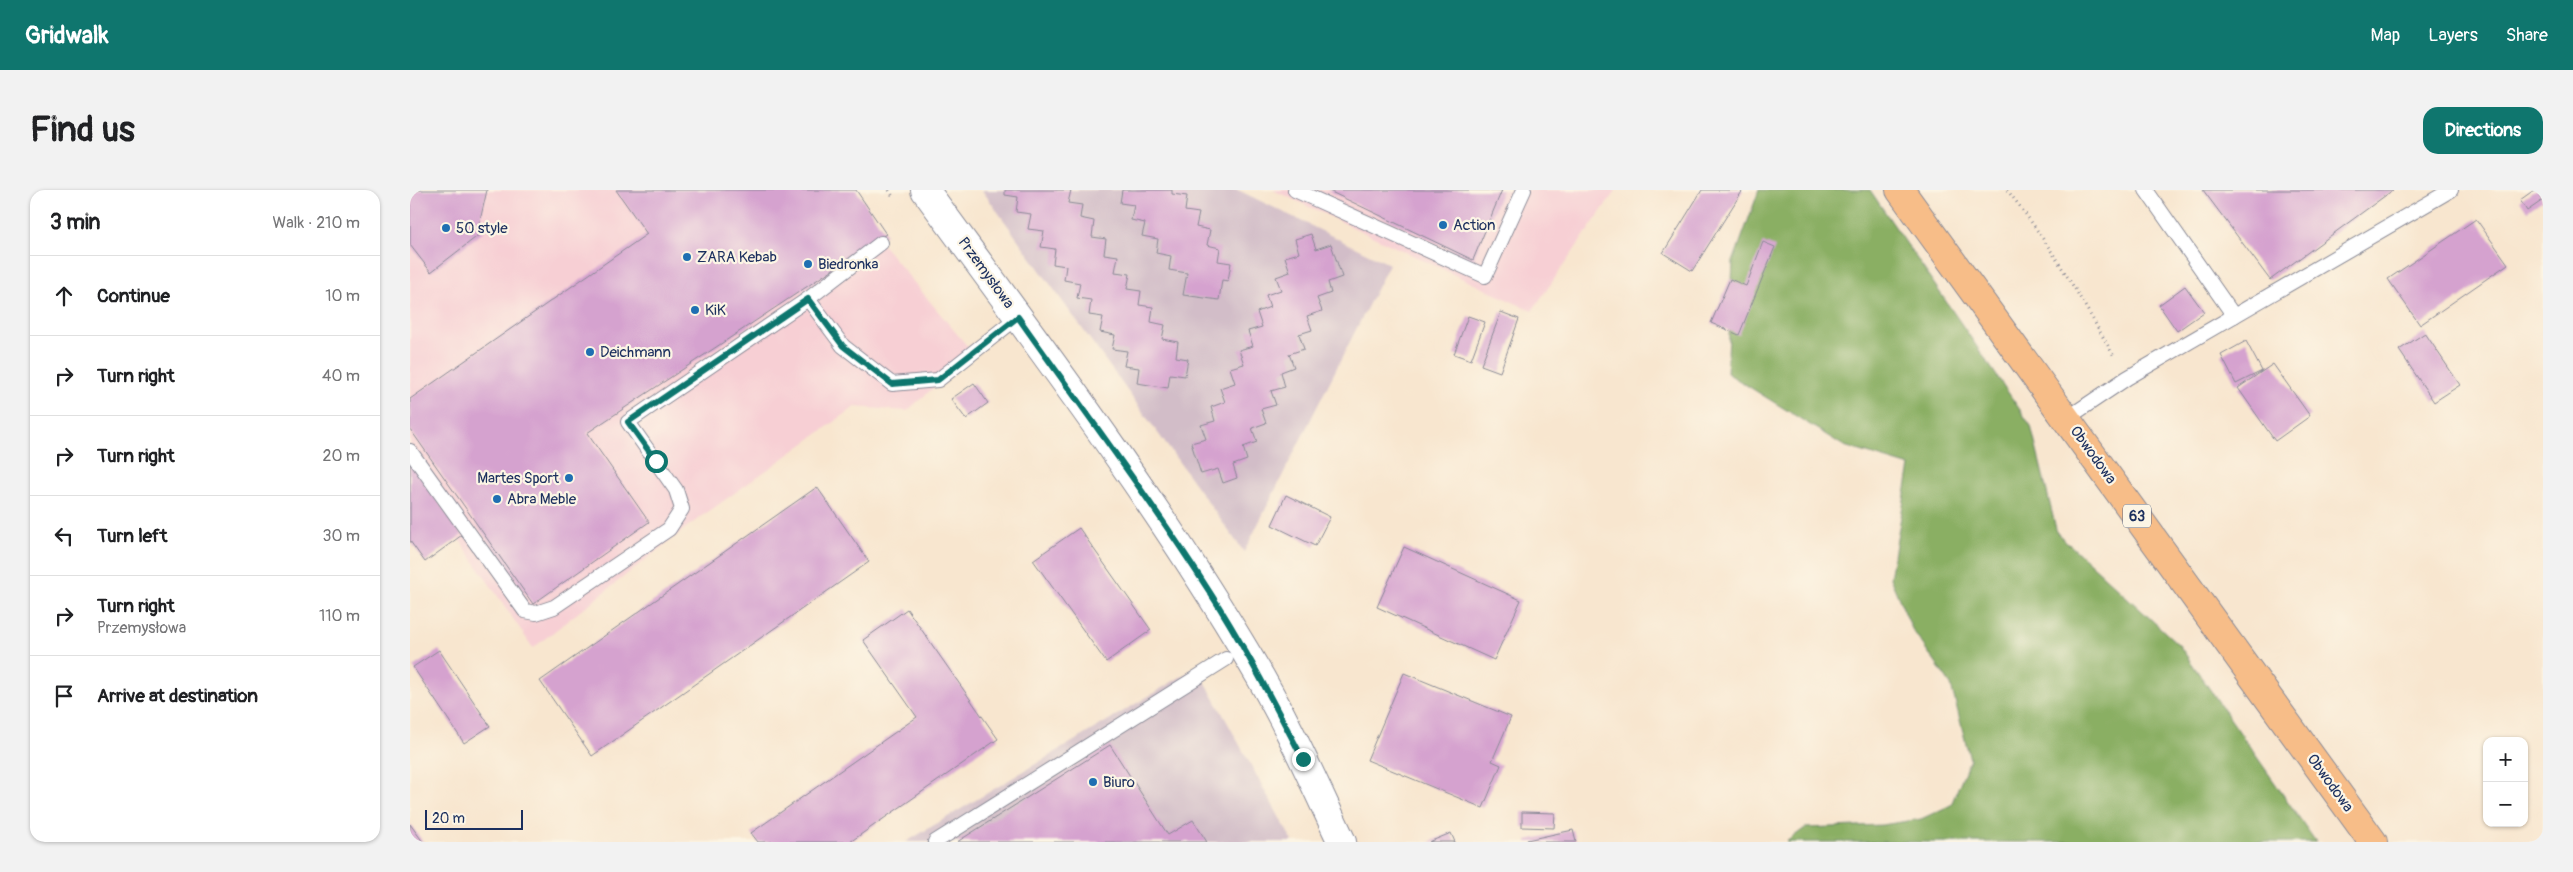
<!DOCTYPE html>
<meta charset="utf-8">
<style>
body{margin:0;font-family:Pangolin,sans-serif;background:#f2f2f2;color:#202124}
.controls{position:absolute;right:15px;bottom:15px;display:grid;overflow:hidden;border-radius:10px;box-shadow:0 1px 4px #0004}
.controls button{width:45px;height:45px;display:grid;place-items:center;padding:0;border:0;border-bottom:1px solid #e0e0e0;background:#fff;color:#202124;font:25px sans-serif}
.scale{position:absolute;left:15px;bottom:12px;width:98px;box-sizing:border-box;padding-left:5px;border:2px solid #1b2f5e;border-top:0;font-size:14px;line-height:18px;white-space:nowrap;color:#1b2f5e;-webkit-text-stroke:4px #fcf5e5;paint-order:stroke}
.stop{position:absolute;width:15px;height:15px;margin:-11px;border:4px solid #0f766e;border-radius:50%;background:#fff}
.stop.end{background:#0f766e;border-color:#fff;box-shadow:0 1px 5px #0008}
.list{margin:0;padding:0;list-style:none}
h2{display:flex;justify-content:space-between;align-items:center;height:65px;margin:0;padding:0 20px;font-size:21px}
h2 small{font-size:16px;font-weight:400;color:#757577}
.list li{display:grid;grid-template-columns:32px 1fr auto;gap:15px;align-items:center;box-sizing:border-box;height:80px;padding:0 20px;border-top:1px solid #e0e0e0}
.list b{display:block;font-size:19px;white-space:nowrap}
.list p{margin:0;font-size:16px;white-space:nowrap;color:#757577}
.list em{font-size:16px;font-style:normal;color:#757577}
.icon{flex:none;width:28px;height:28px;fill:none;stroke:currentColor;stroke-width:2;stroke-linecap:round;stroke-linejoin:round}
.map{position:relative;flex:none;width:2133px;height:652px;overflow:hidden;border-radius:15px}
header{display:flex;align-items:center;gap:30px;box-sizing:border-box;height:70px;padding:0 25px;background:#0f766e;color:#fff}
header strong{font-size:24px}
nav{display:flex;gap:28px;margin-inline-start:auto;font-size:18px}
.intro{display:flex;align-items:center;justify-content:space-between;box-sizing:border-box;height:120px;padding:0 30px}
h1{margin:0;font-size:35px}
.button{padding:12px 22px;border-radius:15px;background:#0f766e;color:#fff;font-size:18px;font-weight:700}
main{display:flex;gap:30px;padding:0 30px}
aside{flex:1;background:#fff;border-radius:15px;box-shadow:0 1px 4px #0004}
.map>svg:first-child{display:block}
.built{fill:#f7cfd4}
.industrial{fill:#d2bdc8}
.forest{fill:#8aaf63;stroke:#526f60}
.building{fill:#d5a2cf}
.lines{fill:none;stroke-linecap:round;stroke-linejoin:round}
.lane-casing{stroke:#8a8a96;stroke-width:16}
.street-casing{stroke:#8a8a96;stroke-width:30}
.primary-casing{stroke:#8a8a96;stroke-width:30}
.path{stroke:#8a8a96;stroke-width:3;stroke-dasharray:1 4;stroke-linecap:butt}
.lane{stroke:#fff;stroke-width:14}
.street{stroke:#fff;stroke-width:28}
.primary{stroke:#f7bd88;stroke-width:28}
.route{stroke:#0f766e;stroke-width:6}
.poi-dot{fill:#1f6fb2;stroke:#fcf5e5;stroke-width:2}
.labels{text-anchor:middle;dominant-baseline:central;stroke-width:4.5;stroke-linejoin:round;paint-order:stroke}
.shield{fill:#fcf5e5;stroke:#5e6a86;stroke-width:1}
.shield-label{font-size:14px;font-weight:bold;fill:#1b2f5e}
.poi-label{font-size:15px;fill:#1b2f5e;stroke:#fcf5e5;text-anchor:start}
.street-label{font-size:15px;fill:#1b2f5e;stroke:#fcf5e5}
</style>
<header>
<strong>Gridwalk</strong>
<nav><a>Map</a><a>Layers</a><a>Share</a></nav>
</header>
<div class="intro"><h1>Find us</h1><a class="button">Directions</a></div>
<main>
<aside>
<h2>3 min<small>Walk · 210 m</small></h2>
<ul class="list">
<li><svg class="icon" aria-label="ahead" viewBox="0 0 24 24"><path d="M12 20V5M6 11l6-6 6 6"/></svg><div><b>Continue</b></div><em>10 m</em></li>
<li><svg class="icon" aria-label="right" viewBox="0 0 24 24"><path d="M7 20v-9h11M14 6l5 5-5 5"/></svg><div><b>Turn right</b></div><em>40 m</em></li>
<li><svg class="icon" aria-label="right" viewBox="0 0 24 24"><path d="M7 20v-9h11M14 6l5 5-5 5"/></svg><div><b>Turn right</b></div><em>20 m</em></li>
<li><svg class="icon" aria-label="left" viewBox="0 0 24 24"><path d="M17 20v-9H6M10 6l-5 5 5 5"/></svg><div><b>Turn left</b></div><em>30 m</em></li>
<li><svg class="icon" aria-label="right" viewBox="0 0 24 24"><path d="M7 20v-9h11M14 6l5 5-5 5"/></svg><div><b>Turn right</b><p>Przemysłowa</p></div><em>110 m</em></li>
<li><svg class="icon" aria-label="arrive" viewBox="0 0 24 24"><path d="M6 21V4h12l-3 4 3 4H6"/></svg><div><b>Arrive at destination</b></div></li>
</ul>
</aside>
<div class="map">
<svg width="2133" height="652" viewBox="0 0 2133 652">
<rect width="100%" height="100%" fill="#fcf5e5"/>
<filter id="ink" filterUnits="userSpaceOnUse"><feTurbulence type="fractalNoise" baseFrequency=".02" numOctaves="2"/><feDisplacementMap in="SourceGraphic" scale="10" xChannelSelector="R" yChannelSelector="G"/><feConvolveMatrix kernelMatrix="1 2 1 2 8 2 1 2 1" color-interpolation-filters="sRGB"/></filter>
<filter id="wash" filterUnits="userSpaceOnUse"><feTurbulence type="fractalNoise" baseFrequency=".0096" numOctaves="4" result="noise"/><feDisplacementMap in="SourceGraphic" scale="20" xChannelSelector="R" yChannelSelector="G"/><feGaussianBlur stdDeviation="1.12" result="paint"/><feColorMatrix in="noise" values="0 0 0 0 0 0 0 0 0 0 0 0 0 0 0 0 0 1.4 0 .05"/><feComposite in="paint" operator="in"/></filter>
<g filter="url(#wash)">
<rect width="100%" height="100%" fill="#f8e6cf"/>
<g class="built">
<path d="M0 0H437L471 53 563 163 497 221 445 217 277 337 123 458 0 277Z"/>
<path d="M863 0H1206L1122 121Z"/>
</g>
<g class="industrial">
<path d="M572 0H828L979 74 834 362Z"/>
<path d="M787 477 883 652H496Z"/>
</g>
<path class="forest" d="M1349 0H1460L1621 236 1647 343 1769 455 1906 652H1376L1395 638 1472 635 1511 629 1541 615 1560 569 1541 495 1502 439 1480 388 1500 276 1434 256 1317 183 1323 72Z"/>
<g id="blocks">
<g class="building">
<path d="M0 0H77L69 35 74 41 21 82 0 55Z"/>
<path d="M206 0H446L476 44 177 243 239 332 123 414 0 239V209L237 44Z"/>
<path d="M595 0H661L658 13 672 15 670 28 684 31 682 47 696 49 694 64 708 66 705 82 720 84 717 99 731 101 729 115 743 117 741 132 755 135 752 149 768 152 766 167 778 169 775 186 760 184 758 198 727 193 729 178 714 176 717 161 702 159 705 145 690 142 693 127 679 125 681 110 667 108 670 93 654 90 656 76 643 74 645 59 631 57 634 41 618 39 621 24 606 22 608 7 595 5Z"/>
<path d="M712 0H762V4L777 6 775 21 789 23 786 37 800 40 797 55 810 58 808 71 821 73 818 91 812 90 809 110 773 105 777 83 759 80 761 66 746 63 748 49 732 46 735 33 721 30 724 15 710 13Z"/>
<path d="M917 0H1092L1063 70Z"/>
<path d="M1292 0H1333L1282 81 1253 63Z"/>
<path d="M1793 0H1983L1860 90Z"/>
<path d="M2124 0H2128L2133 10 2117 21 2110 10Z"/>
<path d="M2066 29 2098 74 2010 135 1978 89Z"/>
<path d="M901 44 906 59 921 54 932 87 918 92 921 103 907 108 912 121 897 126 902 140 889 144 894 159 879 164 884 177 871 182 875 197 861 201 866 215 851 219 856 233 842 238 847 252 833 257 837 270 823 275 827 288 813 293 808 279 791 284 781 253 796 249 791 235 805 231 801 217 815 212 810 198 825 193 820 178 834 174 829 160 843 156 838 141 852 137 847 122 860 117 856 105 871 100 866 87 880 82 875 67 889 63 885 49Z"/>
<path d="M1353 52 1365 57 1329 145 1301 133 1320 89 1336 96Z"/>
<path d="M1775 96 1794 122 1767 141 1749 115Z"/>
<path d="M1091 122 1109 129 1090 182 1071 175Z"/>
<path d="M1058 126 1075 132 1061 170 1044 164Z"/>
<path d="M2015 143 2050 195 2024 212 1989 160Z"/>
<path d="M1836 151 1852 181 1826 194 1811 165Z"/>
<path d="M1863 174 1900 226 1865 251 1828 198Z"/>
<path d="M564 193 578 213 556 229 541 209Z"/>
<path d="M0 272 52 345 15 372 0 351Z"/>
<path d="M407 297 459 372 182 566 130 491Z"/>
<path d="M876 305 920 327 905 356 862 335Z"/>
<path d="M669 338 741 440 696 472 623 370Z"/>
<path d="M994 357 1111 410 1084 470 967 417Z"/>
<path d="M497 419 588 549 440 652H348L341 643 507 527 453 450Z"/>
<path d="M29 460 80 536 54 553 3 477Z"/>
<path d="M994 483 1101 527 1082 571 1091 575 1073 618 957 570Z"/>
<path d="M700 555 758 645 783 630 797 652H547Z"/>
<path d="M1112 622 1145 623 1144 638 1112 637Z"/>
<path d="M0 634 13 652H0Z"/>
<path d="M1163 640 1166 652H1117V650Z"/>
<path d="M1041 643 1045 652H1019Z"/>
</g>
</g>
</g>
<g filter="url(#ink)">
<use href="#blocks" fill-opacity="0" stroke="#8a8a96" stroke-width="1"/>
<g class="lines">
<defs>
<g id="lane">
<path d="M885 0 1075 86 1114 0"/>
<path d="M1736 0 1824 126"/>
<path d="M398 109 433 156 482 194 528 190 608 127"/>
<path d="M1656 229 1717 188 2041 0"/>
<path d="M0 261 115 421 126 423 144 417 259 339 272 319 266 300 218 232 398 109 471 53"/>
<path d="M525 652 816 469"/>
</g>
<path id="street" d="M515 0C628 154 744 307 841 471 876 529 903 591 932 652"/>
<path id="primary" d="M1490 0 1963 652"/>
</defs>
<use href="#lane" class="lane-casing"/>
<use href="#street" class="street-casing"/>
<use href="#primary" class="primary-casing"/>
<g class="path">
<path d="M479 0 484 8"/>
<path d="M1597 0C1639 52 1672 110 1705 168"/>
</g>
<use href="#lane" class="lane"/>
<use href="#street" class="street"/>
<use href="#primary" class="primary"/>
</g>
</g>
<g class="lines" filter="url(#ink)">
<path class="route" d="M246 271 218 232 398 109 433 156 482 194 528 190 608 127C672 218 739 307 799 401 834 455 863 512 893 569"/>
</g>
<g class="poi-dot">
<circle cx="1033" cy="35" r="5"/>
<circle cx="36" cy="38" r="5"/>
<circle cx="277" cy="67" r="5"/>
<circle cx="398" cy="74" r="5"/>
<circle cx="285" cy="120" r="5"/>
<circle cx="180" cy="162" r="5"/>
<circle cx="159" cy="288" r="5"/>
<circle cx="87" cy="309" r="5"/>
<circle cx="683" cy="592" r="5"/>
</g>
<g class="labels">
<rect class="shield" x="1713" y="314.5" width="28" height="23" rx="4"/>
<g class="shield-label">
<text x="1727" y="326">63</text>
</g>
<g class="poi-label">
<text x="1043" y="35">Action</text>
<text x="46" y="38">50 style</text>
<text x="287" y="67">ZARA Kebab</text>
<text x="408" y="74">Biedronka</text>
<text x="295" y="120">KiK</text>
<text x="190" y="162">Deichmann</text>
<text x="149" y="288" text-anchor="end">Martes Sport</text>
<text x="97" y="309">Abra Meble</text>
<text x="693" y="592">Biuro</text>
</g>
<g class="street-label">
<text transform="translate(576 83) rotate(54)">Przemysłowa</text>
<text transform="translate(1683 265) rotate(54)">Obwodowa</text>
<text transform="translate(1920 593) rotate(54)">Obwodowa</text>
</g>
</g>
</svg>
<div class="controls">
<button>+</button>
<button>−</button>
</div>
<div class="scale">20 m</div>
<div class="stop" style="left:246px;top:271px"></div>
<div class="stop end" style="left:893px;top:569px"></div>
</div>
</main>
